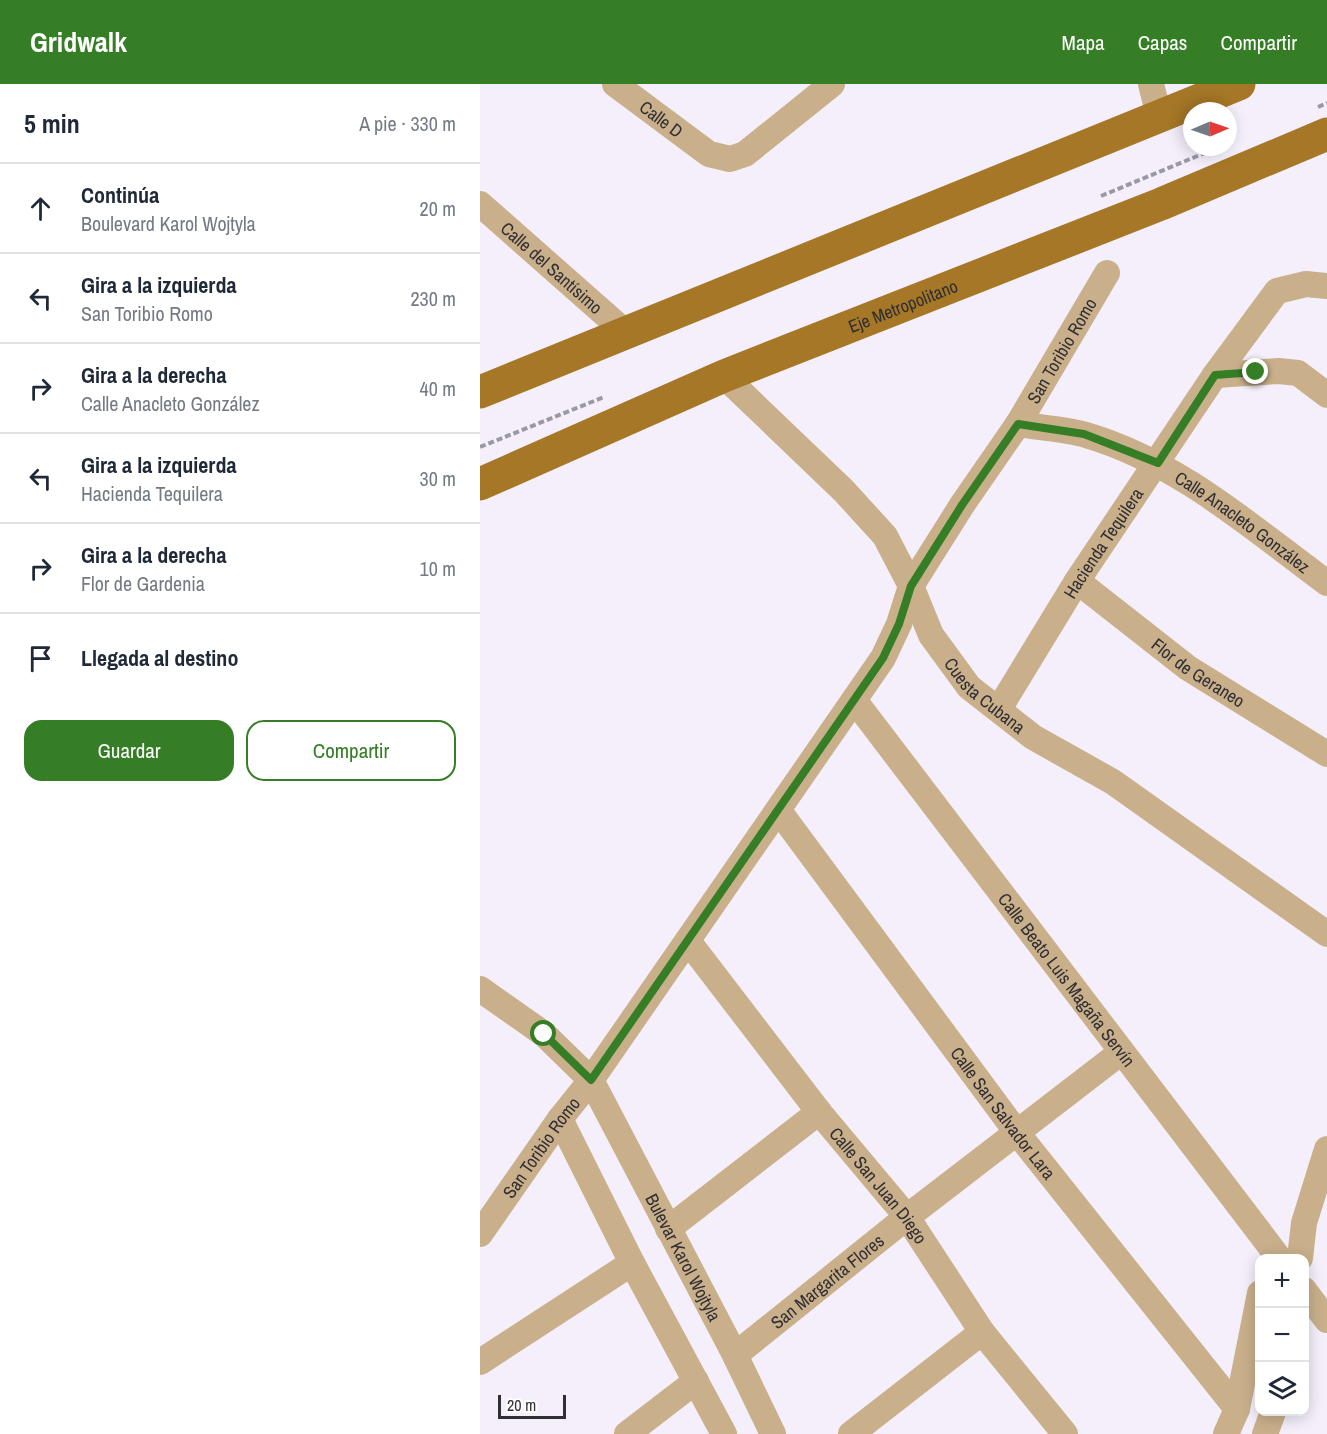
<!DOCTYPE html>
<html lang="es">
<meta charset="utf-8">
<style>
body{margin:0;font-family:"Archivo Narrow",sans-serif;background:#f2f2f3;color:#1f2937}
.controls{position:absolute;right:18px;bottom:18px;display:grid;overflow:hidden;border-radius:12px;box-shadow:0 3px 15px #0003}
.controls button{width:54px;height:54px;display:grid;place-items:center;padding:0;border:0;border-bottom:2px solid #e0e1e3;background:#fff;color:#1f2937;font:30px sans-serif}
.compass{position:absolute;left:703px;top:18px;width:54px;height:54px;border-radius:50%;background:#fff;box-shadow:0 3px 15px #0003;rotate:88deg}
.scale{position:absolute;left:18px;bottom:15px;width:68px;box-sizing:border-box;padding-left:6px;border:3px solid #312f33;border-top:0;font-size:16px;line-height:21px;white-space:nowrap;color:#312f33;-webkit-text-stroke:4px #fefefe;paint-order:stroke}
.stop{position:absolute;width:18px;height:18px;margin:-14px;border:4px solid #357e25;border-radius:50%;background:#fff}
.stop.end{background:#357e25;border-color:#fff;box-shadow:0 2px 6px #0008}
.list{margin:0;padding:0;list-style:none}
h2{display:flex;justify-content:space-between;align-items:center;height:78px;margin:0;padding:0 24px;font-size:26px}
h2 small{font-size:20px;font-weight:400;color:#747a83}
.list li{display:grid;grid-template-columns:39px 1fr auto;gap:18px;align-items:center;box-sizing:border-box;height:90px;padding:0 24px;border-top:2px solid #e0e1e3}
.list b{display:block;font-size:22px;white-space:nowrap}
.list p{margin:0;font-size:20px;white-space:nowrap;color:#747a83}
.list em{font-size:20px;font-style:normal;color:#747a83}
.actions{display:flex;gap:12px;padding:18px 24px}
.actions a{flex:1;padding:14px 0;border:2px solid #357e25;border-radius:18px;text-align:center;font-size:21px;color:#357e25}
.actions .main{background:#357e25;color:#fff}
.icon{flex:none;width:33px;height:33px;fill:none;stroke:currentColor;stroke-width:2;stroke-linecap:round;stroke-linejoin:round}
.map{position:relative;flex:none;width:847px;height:1350px;overflow:hidden}
header{display:flex;align-items:center;gap:36px;box-sizing:border-box;height:84px;padding:0 30px;background:#357e25;color:#fff}
header strong{font-size:28px}
nav{display:flex;gap:33px;margin-inline-start:auto;font-size:21px}
main{display:flex}
aside{flex:1;background:#fff}
.map>svg:first-child{display:block}
.lines{fill:none;stroke-linecap:round;stroke-linejoin:round}
.path{stroke:#9c98a0;stroke-width:4;stroke-dasharray:6 3;stroke-linecap:butt}
.minor{stroke:#c9b08b;stroke-width:26}
.major{stroke:#a57726;stroke-width:33}
.route{stroke:#357e25;stroke-width:8}
.labels{text-anchor:middle;dominant-baseline:central;stroke-width:4.5;stroke-linejoin:round;paint-order:stroke}
.street-label{font-size:18px;fill:#312f33;stroke:#fefefe}
</style>
<header>
<strong>Gridwalk</strong>
<nav><a>Mapa</a><a>Capas</a><a>Compartir</a></nav>
</header>
<main>
<aside>
<h2>5 min<small>A pie · 330 m</small></h2>
<ul class="list">
<li><svg class="icon" aria-label="ahead" viewBox="0 0 24 24"><path d="M12 20V5M6 11l6-6 6 6"/></svg><div><b>Continúa</b><p>Boulevard Karol Wojtyla</p></div><em>20 m</em></li>
<li><svg class="icon" aria-label="left" viewBox="0 0 24 24"><path d="M17 20v-9H6M10 6l-5 5 5 5"/></svg><div><b>Gira a la izquierda</b><p>San Toribio Romo</p></div><em>230 m</em></li>
<li><svg class="icon" aria-label="right" viewBox="0 0 24 24"><path d="M7 20v-9h11M14 6l5 5-5 5"/></svg><div><b>Gira a la derecha</b><p>Calle Anacleto González</p></div><em>40 m</em></li>
<li><svg class="icon" aria-label="left" viewBox="0 0 24 24"><path d="M17 20v-9H6M10 6l-5 5 5 5"/></svg><div><b>Gira a la izquierda</b><p>Hacienda Tequilera</p></div><em>30 m</em></li>
<li><svg class="icon" aria-label="right" viewBox="0 0 24 24"><path d="M7 20v-9h11M14 6l5 5-5 5"/></svg><div><b>Gira a la derecha</b><p>Flor de Gardenia</p></div><em>10 m</em></li>
<li><svg class="icon" aria-label="arrive" viewBox="0 0 24 24"><path d="M6 21V4h12l-3 4 3 4H6"/></svg><div><b>Llegada al destino</b></div></li>
</ul>
<div class="actions"><a class="main">Guardar</a><a>Compartir</a></div>
</aside>
<div class="map">
<svg width="847" height="1350" viewBox="0 0 847 1350">
<rect width="100%" height="100%" fill="#f4effa"/>
<g class="lines">
<g class="path">
<path d="M838 23 847 19"/>
<path d="M621 112 739 63"/>
<path d="M0 363 124 313"/>
</g>
<g class="minor">
<path id="s1" d="M135 0 229 70 250 75 265 70 352 0"/>
<path d="M671 0 679 32"/>
<path id="s2" d="M0 120 144 247"/>
<path d="M735 291 799 287 818 289 847 311"/>
<path id="s3" d="M244 292 364 407 405 452 431 502 451 551 489 603 553 653 633 698 847 850"/>
<path id="s4" d="M538 340C560 344 585 345 606 351 698 378 771 443 847 499"/>
<path id="s5" d="M597 497 708 584 847 670"/>
<path id="s6" d="M375 617 799 1174"/>
<path id="s7" d="M519 625 597 497 735 291 797 207 826 200 847 202"/>
<path id="s8" d="M299 727 538 1050 757 1325"/>
<path id="s9" d="M208 857 339 1028 427 1133 502 1248 585 1350"/>
<path id="s10" d="M0 905 64 950 111 996 255 1271 293 1350"/>
<path d="M80 1035 152 1179 244 1350"/>
<path d="M188 1145 339 1028"/>
<path id="s11" d="M0 1150 80 1035 111 996 403 574 419 540 431 502 482 421 538 340 627 189"/>
<path d="M820 1174 824 1139 847 1065"/>
<path d="M824 1206 847 1236"/>
<path id="s12" d="M255 1271 427 1133 640 969"/>
<path d="M0 1278 152 1179"/>
<path d="M147 1350 216 1297"/>
<path d="M371 1350 502 1248"/>
<path d="M746 1350 757 1325 780 1209"/>
<path d="M785 1350 793 1328"/>
</g>
<g class="major">
<path d="M0 308 759 0"/>
<path id="s13" d="M0 400 244 292 681 120 847 50"/>
</g>
</g>
<g class="lines">
<path class="route" d="M64 950 111 996 403 574 419 540 431 502 482 421 538 340 604 350 678 379 735 291 776 288"/>
</g>
<g class="labels">
<g class="street-label">
<text stroke="none"><textPath href="#s1" startOffset="58">Calle D</textPath></text>
<text stroke="none"><textPath href="#s2" startOffset="96">Calle del Santísimo</textPath></text>
<text stroke="none"><textPath href="#s13" startOffset="459">Eje Metropolitano</textPath></text>
<text stroke="none"><textPath href="#s11" startOffset="1060">San Toribio Romo</textPath></text>
<text stroke="none"><textPath href="#s4" startOffset="249">Calle Anacleto González</textPath></text>
<text stroke="none"><textPath href="#s7" startOffset="196">Hacienda Tequilera</textPath></text>
<text stroke="none"><textPath href="#s5" startOffset="152">Flor de Geraneo</textPath></text>
<text stroke="none"><textPath href="#s3" startOffset="418">Cuesta Cubana</textPath></text>
<text stroke="none"><textPath href="#s6" startOffset="350">Calle Beato Luis Magaña Servín</textPath></text>
<text stroke="none"><textPath href="#s8" startOffset="376">Calle San Salvador Lara</textPath></text>
<text stroke="none"><textPath href="#s11" startOffset="106">San Toribio Romo</textPath></text>
<text stroke="none"><textPath href="#s9" startOffset="310">Calle San Juan Diego</textPath></text>
<text stroke="none"><textPath href="#s10" startOffset="344">Bulevar Karol Wojtyla</textPath></text>
<text stroke="none"><textPath href="#s12" startOffset="118">San Margarita Flores</textPath></text>
</g>
</g>
</svg>
<div class="controls">
<button>+</button>
<button>−</button>
<button><svg class="icon" aria-label="layers" viewBox="0 0 24 24"><path d="M12 4l9 5-9 5-9-5zM3 14l9 5 9-5"/></svg></button>
</div>
<svg class="compass" viewBox="-18 -18 36 36"><path d="M0-13l5 13h-10z" fill="#e53935"/><path d="M0 13l5-13h-10z" fill="#747a83"/></svg>
<div class="scale">20 m</div>
<div class="stop" style="left:64px;top:950px"></div>
<div class="stop end" style="left:776px;top:288px"></div>
</div>
</main>
